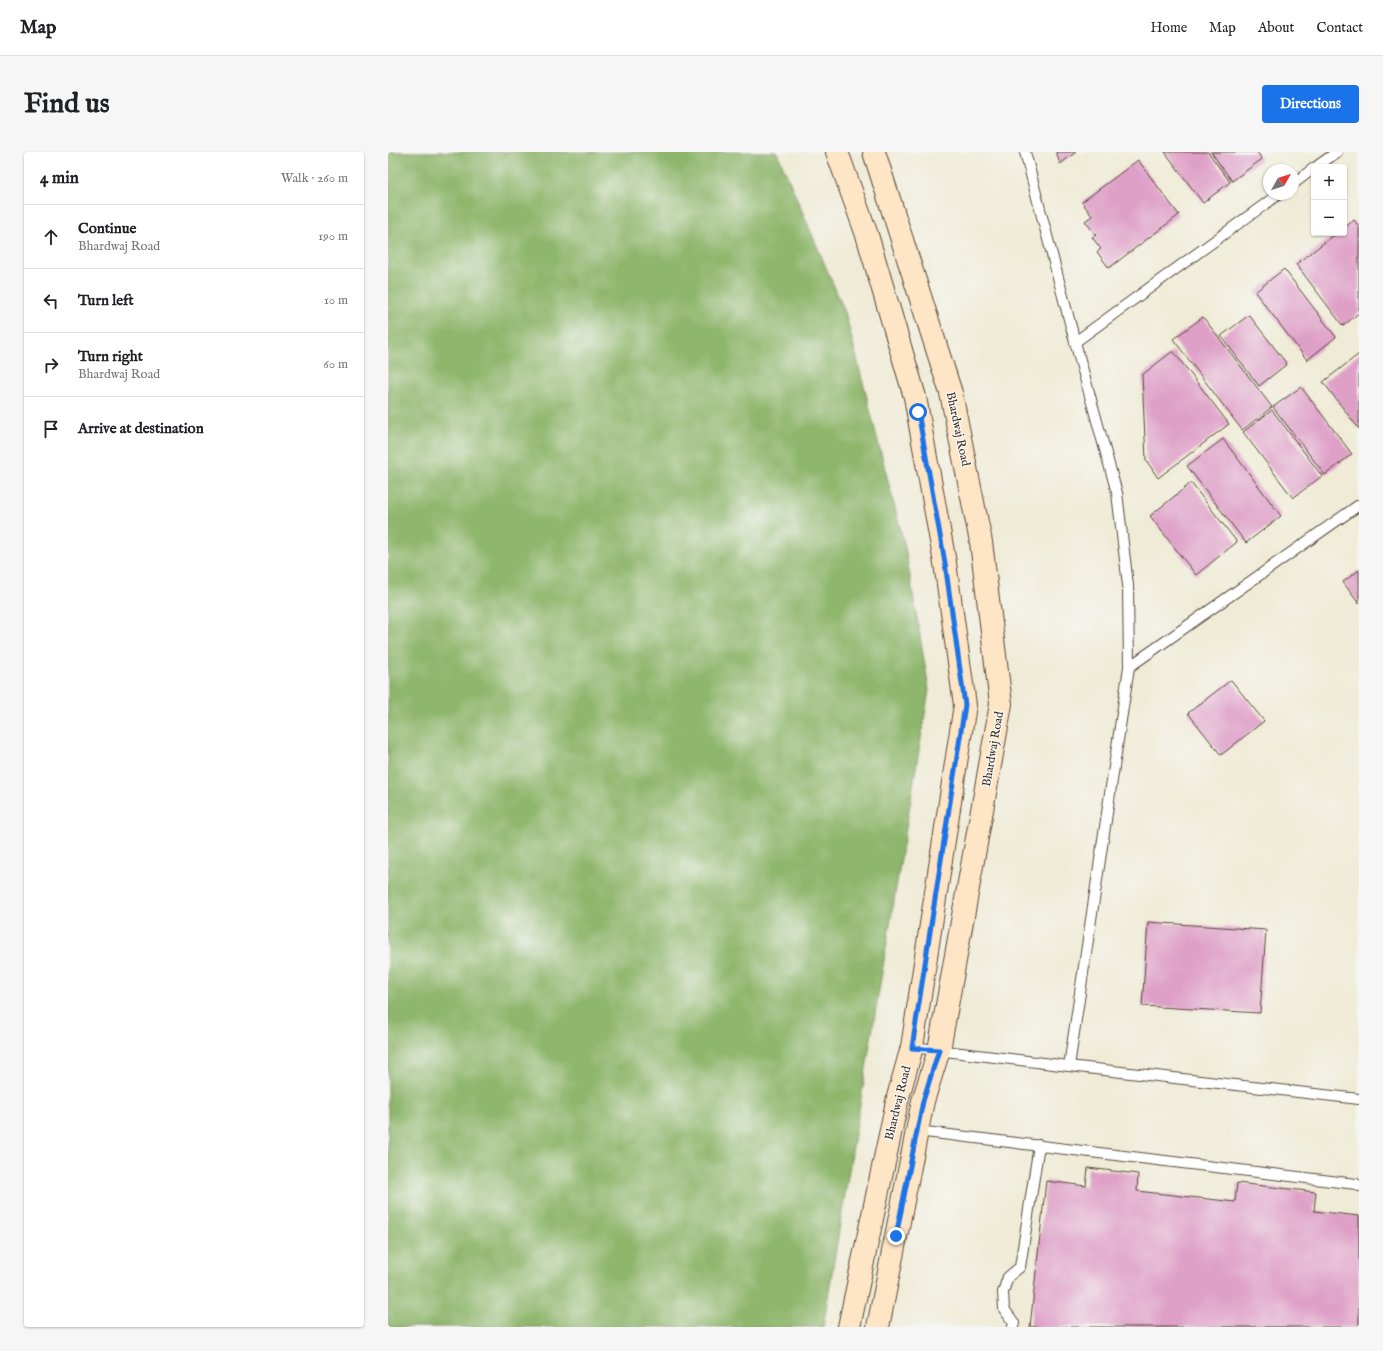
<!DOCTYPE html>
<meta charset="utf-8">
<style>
body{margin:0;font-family:"IM FELL English",serif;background:#f6f6f6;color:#202124}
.controls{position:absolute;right:12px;top:12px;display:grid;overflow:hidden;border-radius:4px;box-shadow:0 1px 3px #0004}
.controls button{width:36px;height:36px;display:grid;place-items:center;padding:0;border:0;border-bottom:1px solid #e0e0e0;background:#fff;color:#202124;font:20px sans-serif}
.compass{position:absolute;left:875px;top:12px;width:36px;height:36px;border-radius:50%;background:#fff;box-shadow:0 1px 3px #0004;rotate:51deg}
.stop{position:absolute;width:12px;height:12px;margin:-9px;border:3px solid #1a73e8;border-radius:50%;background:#fff}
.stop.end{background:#1a73e8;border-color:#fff;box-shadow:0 1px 4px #0008}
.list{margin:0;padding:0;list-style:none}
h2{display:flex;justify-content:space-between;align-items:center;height:52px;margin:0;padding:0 16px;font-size:17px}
h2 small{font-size:13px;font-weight:400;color:#757577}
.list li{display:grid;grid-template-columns:26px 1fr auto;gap:12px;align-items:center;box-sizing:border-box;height:64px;padding:0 16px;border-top:1px solid #e0e0e0}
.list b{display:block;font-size:15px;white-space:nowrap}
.list p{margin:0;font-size:13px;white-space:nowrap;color:#757577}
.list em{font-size:13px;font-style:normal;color:#757577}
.icon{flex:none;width:22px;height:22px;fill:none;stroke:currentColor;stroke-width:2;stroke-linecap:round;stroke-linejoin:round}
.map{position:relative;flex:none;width:971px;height:1175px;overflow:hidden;border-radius:4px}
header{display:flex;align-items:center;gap:24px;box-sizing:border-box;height:56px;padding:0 20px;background:#fff;border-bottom:1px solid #e0e0e0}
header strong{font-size:19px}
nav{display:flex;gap:22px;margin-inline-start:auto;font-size:14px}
.intro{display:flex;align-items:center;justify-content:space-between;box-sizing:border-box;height:96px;padding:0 24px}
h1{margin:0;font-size:28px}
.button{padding:10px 18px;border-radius:4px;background:#1a73e8;color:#fff;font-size:14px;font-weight:700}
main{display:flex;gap:24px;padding:0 24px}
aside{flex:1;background:#fff;border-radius:4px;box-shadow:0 1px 3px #0004}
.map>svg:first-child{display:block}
.forest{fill:#8eb66c;stroke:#647045}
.building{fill:#dfa0c8}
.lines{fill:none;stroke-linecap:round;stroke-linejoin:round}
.lane-casing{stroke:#56473a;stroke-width:12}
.secondary-casing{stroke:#56473a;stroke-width:24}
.lane{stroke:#fff;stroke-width:10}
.secondary{stroke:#fee5c5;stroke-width:22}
.route{stroke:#1a73e8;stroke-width:5}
.labels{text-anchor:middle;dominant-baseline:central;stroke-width:3;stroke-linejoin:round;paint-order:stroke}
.street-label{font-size:12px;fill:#3b2a1e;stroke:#f6f6f2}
</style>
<header>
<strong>Map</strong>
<nav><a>Home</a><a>Map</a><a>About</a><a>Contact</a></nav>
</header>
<div class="intro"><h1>Find us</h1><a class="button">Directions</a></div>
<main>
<aside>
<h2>4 min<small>Walk · 260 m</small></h2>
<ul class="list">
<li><svg class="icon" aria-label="ahead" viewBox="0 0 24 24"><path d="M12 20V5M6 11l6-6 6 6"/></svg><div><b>Continue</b><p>Bhardwaj Road</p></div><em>190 m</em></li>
<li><svg class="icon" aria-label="left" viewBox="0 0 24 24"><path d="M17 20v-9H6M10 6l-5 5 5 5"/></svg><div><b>Turn left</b></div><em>10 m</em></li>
<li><svg class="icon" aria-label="right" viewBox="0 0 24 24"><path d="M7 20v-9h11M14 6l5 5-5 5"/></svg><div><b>Turn right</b><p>Bhardwaj Road</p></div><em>60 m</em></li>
<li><svg class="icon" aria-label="arrive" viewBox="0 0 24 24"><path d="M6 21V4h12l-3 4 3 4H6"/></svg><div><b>Arrive at destination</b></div></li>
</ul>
</aside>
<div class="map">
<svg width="971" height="1175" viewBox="0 0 971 1175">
<rect width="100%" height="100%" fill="#f6f6f2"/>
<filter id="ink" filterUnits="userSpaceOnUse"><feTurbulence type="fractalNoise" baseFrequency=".025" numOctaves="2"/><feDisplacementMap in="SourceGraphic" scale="8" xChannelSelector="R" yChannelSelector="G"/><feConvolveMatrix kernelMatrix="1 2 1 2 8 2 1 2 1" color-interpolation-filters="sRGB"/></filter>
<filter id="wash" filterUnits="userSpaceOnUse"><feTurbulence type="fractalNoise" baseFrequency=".012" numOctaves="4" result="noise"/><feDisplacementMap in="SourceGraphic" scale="16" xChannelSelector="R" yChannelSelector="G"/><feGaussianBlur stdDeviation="0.9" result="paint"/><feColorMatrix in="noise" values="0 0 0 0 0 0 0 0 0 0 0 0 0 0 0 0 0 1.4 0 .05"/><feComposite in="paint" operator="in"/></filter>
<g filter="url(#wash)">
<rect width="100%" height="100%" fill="#efebd6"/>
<path class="forest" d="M0 0H389L457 160 517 395 541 538 435 1175H0Z"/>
<g id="blocks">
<g class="building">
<path d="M668 0H688L672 12Z"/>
<path d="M777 0H820L842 30 815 51Z"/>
<path d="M823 0H869L874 7 844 29Z"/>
<path d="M750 8 791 63 721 116 709 100 713 97 704 85 708 83 697 69 704 64 694 50Z"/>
<path d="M966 68 971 75V161L955 174 908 112 949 81H956V76Z"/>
<path d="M896 117 948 185 919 208 867 140Z"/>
<path d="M861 163 899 212 871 234 833 184Z"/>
<path d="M815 165 884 255 854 278 785 187Z"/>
<path d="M785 199 841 272 770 326 758 308 754 223Z"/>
<path d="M971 202V277L935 230Z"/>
<path d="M913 235 964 302 937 323 885 255Z"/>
<path d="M884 258 934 324 905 346 855 280Z"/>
<path d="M835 287 893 364 858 391 799 314Z"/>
<path d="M803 331 849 390 808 423 762 364Z"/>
<path d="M971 418V452L955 430Z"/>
<path d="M843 528 876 569 833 603 800 561Z"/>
<path d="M760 770 878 778 872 861 754 854Z"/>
<path d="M700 1016 750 1022 749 1039 847 1050 849 1031 928 1040 926 1059 971 1064V1175H642L658 1029 698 1034Z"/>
</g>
</g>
</g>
<g filter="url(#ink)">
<use href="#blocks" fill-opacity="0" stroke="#56473a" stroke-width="1"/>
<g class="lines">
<defs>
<g id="lane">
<path d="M637 0 687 190 729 341 740 433 741 515 681 914 971 947"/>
<path d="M928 15 949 0"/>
<path d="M905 32 926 16"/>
<path d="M687 190 891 42"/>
<path d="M741 515 971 353"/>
<path d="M524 895 681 914"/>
<path d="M529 979 968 1032 971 1034"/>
<path d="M625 1175 626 1171 616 1157 615 1140 620 1125 632 1115 651 993"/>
</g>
<g id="secondary">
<path d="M449 0 479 83 527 245 557 411 577 553 524 895 510 945 461 1175"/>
<path d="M486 0 563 241 593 390 613 552 551 898 535 949 490 1175"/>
</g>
</defs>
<use href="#lane" class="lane-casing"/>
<use href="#secondary" class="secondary-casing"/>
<use href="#lane" class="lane"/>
<use href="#secondary" class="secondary"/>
</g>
</g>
<g class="lines" filter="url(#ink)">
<path class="route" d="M508 1084 535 949 551 898 524 896 577 553 557 411 530 260"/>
</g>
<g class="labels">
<g class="street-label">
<text transform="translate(570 277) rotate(78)">Bhardwaj Road</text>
<text transform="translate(605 597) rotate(-80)">Bhardwaj Road</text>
<text transform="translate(510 951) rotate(-76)">Bhardwaj Road</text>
</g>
</g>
</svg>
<div class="controls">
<button>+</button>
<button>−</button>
</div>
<svg class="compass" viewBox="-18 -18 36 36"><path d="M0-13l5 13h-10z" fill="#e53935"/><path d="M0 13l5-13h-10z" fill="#757577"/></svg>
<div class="stop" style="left:530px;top:260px"></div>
<div class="stop end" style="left:508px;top:1084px"></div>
</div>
</main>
